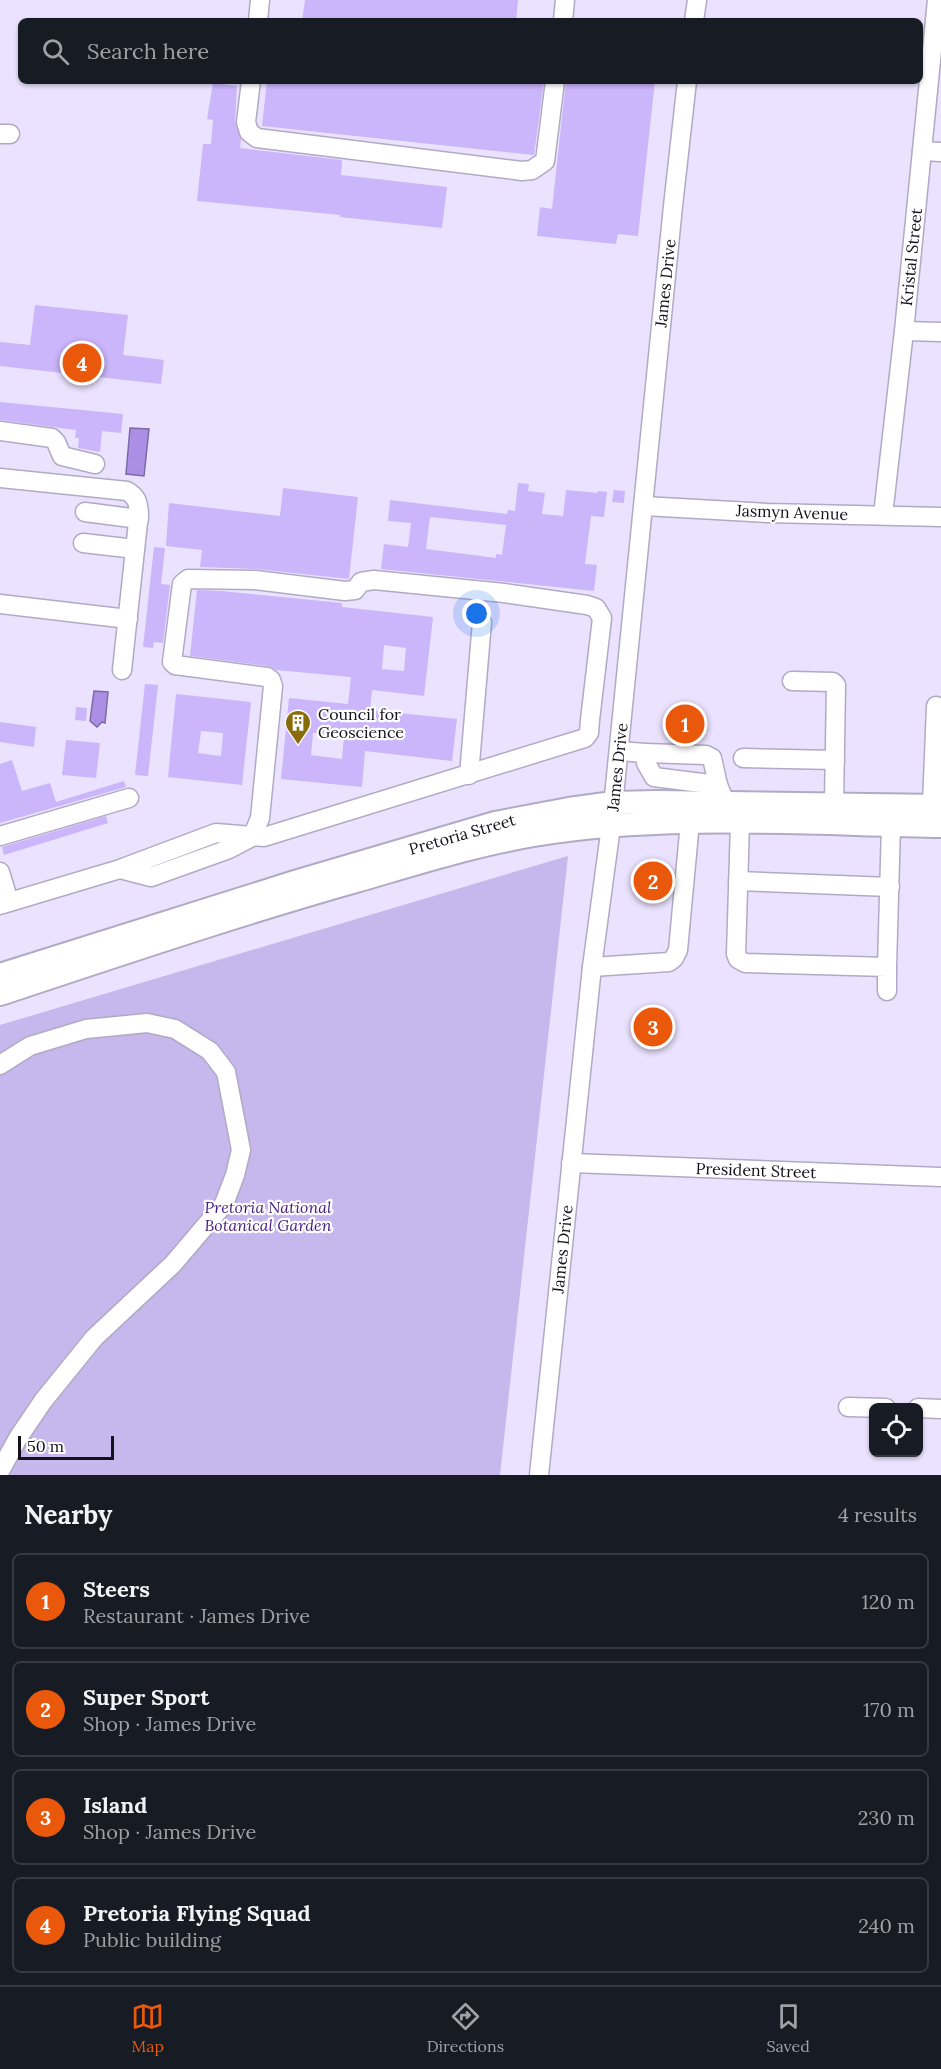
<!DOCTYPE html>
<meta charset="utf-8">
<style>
body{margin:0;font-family:Lora,serif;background:#20242c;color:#f1f3f6}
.controls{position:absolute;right:18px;bottom:18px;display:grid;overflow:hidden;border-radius:9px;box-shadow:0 2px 4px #0004}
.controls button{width:54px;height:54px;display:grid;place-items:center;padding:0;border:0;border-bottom:2px solid #363941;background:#171b24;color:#f1f3f6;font:30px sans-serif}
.scale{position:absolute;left:18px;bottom:15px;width:96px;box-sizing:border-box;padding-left:6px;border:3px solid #13111a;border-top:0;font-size:16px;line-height:21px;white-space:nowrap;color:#13111a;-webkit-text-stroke:4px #fff;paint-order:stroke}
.you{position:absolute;left:477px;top:614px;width:21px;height:21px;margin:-15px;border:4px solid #fff;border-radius:50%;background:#1a73e8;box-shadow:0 0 0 9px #1a73e833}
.badge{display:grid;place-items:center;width:39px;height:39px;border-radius:50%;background:#ea580c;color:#fff;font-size:20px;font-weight:700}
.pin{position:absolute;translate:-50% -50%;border:3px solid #fff;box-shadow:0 2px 6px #0006}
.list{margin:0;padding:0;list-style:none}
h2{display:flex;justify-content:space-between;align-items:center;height:78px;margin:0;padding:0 24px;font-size:26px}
h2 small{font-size:20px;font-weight:400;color:#9ea1a6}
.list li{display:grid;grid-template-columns:39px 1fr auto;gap:18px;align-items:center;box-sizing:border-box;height:96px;margin:0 12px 12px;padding:0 12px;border:2px solid #363941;border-radius:9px}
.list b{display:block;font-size:22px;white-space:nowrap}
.list p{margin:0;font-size:20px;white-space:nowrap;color:#9ea1a6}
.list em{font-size:20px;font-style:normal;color:#9ea1a6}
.icon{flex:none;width:33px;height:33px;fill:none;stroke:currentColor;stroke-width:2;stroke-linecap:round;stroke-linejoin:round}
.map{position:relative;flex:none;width:941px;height:1475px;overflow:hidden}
.search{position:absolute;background:#171b24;box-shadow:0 2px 4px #0004;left:18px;right:18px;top:18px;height:66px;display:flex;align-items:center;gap:15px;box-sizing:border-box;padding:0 21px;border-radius:9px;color:#9ea1a6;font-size:22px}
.sheet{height:510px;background:#171b24}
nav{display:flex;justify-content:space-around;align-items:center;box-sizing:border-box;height:84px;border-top:2px solid #363941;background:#171b24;font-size:16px;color:#9ea1a6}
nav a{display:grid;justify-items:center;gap:3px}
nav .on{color:#ea580c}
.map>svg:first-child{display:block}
.green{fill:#c6b7ec}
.water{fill:#ab8fe4;stroke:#7d69a7;stroke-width:1.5}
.building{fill:#cbb5fb;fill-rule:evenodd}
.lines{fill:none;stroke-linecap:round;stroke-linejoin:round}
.minor-casing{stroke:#b1aac4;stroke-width:21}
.major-casing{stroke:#b1aac4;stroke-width:26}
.minor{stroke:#fff;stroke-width:18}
.major{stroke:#fff;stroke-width:22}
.labels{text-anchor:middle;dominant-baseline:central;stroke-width:4.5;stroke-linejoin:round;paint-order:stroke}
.street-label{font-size:16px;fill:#13111a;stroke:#fff}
.poi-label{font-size:16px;fill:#13111a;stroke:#fff;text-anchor:start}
.park-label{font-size:16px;font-style:italic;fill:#471a7d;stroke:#fff}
</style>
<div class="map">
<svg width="941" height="1475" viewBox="0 0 941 1475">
<rect width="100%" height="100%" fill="#eae2fe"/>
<path class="green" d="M568 856 500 1475H0V1025Z"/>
<g class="water">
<path d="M130 428 149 429 144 476 126 474Z"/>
<path d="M94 691 108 692 105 723 102 722 97 727 90 721Z"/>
</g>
<g class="building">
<path d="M305 0H518L516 21H302Z"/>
<path d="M267 81H544L534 155 262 126Z"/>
<path d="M566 81H655L638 236 618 234 616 244 537 236 540 207 552 209Z"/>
<path d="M213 83 237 86 235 121 241 139 240 148 342 160 341 175 447 187 442 228 340 217V215L197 201 203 144H211L213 120 207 119Z"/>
<path d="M35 305 128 315 123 355 164 360 161 384 0 366V342L30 345Z"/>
<path d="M0 402 123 414 121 433 102 431 100 452 78 448 79 438H75L76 430 0 420Z"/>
<path d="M518 483 529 484 528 491 545 493 542 514 563 516 566 490 597 493 598 491 607 492 604 517 591 516 585 564 597 565 594 591 381 569 384 544 408 547 411 523 388 521 390 500 507 514 508 510 515 511ZM430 517 506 525 502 555 496 554V558L426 549Z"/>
<path d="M283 488 358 497 349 579 256 569 200 567 202 550 166 546 169 503 280 516Z"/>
<path d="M614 490 625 491 624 503 612 502Z"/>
<path d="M154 547 165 548 161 584 170 585 163 643 154 642 153 648 143 647Z"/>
<path d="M197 590 222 591 342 603V607L433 617 424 696 372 690 370 710 457 719 452 761 365 751 362 787 281 779 289 698 348 704 351 677 276 670 268 666 190 656ZM384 645 406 648 404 671 382 669ZM313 733 344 736 342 759 311 755Z"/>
<path d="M145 684 158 685 148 776 135 775Z"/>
<path d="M176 694 251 702 242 785 168 777ZM201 731 223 733 221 756 198 753Z"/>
<path d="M76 707 87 708 86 721 75 720Z"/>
<path d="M0 722 36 727 34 747 0 742Z"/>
<path d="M66 740 100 743 96 778 62 775Z"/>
<path d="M12 760 22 791 50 783 56 802 124 781 126 787 0 823V764Z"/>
<path d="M106 816 108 823 4 855 2 847Z"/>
</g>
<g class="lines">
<defs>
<g id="minor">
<path d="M258 21 260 0"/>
<path d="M563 21 565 0"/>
<path d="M694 21 697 0"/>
<path d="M251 81 246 122 249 132 257 138 522 171 532 170 545 161 555 81"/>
<path d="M0 134H10"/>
<path d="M922 151 941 152"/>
<path d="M904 331 941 332"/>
<path d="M0 431 52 438 56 442 62 456 95 464"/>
<path d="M0 478 127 491C137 497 138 502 139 513L122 670"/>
<path d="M644 506 767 513 941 517"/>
<path d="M85 512 139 519"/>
<path d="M883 515 904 331 937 0"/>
<path d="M83 543 135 549"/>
<path d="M0 604 128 619"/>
<path d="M792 681 833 682 836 685 834 803"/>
<path d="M619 751 645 753 646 763 654 777 718 785 725 802"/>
<path d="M645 753 706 755 712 758 718 785"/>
<path d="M743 758 835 760"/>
<path d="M469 775 482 622"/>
<path d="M932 805 936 706"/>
<path d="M740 823 736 954 738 959 745 963 887 967V991"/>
<path d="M0 836 129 798"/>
<path d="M0 872 9 902"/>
<path d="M738 881 890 887"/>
<path d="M0 905 120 869 216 833 264 837 585 738 589 733 590 720 602 618 596 608 587 605 504 593 374 580 361 582 355 590 345 591 255 580 188 579 182 584 172 662 175 665 267 677 271 680 273 686 260 818 252 837 229 849 151 877 120 869"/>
<path d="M592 967 669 962 674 958 678 950 690 822"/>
<path d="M887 967 891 825"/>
<path d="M0 1065 30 1046 86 1029 147 1023 175 1029 210 1051 226 1072 241 1150 235 1175 224 1204 173 1264 94 1338 43 1401 18 1438 0 1471"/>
<path d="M571 1163 941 1177"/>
<path d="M848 1407 886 1408"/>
<path d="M918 1408 941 1409"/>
<path d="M539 1475 592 967 611 826 673 206 687 81"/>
</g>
<g id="major">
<path d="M0 975 295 882 495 823 569 809 613 803 656 802 941 806"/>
<path d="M0 994C118 955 236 915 356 881 415 864 474 845 534 835 666 813 808 824 941 826"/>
</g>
</defs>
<use href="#minor" class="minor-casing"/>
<use href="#major" class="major-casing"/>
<use href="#minor" class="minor"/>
<use href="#major" class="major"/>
</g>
<defs>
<symbol id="building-pin" viewBox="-11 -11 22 30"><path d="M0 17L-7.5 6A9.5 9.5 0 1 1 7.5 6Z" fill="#896b09" stroke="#fff"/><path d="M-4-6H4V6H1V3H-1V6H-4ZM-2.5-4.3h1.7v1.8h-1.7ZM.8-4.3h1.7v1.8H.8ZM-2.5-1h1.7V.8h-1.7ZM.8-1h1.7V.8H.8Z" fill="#fff"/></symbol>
</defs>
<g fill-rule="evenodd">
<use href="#building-pin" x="283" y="708" width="30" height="40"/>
</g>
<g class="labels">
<g class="street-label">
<text transform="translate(911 257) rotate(-84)">Kristal Street</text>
<text transform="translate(665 283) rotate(-84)">James Drive</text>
<text transform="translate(792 512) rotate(2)">Jasmyn Avenue</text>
<text transform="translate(617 767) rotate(-84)">James Drive</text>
<text transform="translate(462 834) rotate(-16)">Pretoria Street</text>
<text transform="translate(756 1170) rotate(2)">President Street</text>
<text transform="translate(562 1249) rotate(-84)">James Drive</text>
</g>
<g class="poi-label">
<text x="318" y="714">Council for<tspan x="318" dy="18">Geoscience</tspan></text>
</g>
<g class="park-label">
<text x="268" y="1207">Pretoria National<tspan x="268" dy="18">Botanical Garden</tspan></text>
</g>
</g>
</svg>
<div class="controls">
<button><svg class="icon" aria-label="locate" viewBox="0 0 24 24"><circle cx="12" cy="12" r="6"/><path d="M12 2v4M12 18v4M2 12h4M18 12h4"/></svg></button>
</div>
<div class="scale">50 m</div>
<div class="you"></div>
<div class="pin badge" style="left:685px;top:724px">1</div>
<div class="pin badge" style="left:653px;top:881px">2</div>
<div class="pin badge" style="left:653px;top:1027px">3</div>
<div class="pin badge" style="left:82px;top:363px">4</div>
<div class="search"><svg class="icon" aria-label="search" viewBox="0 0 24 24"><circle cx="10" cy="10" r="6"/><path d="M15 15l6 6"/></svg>Search here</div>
</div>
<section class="sheet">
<h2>Nearby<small>4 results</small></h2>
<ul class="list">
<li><span class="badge">1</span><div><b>Steers</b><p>Restaurant · James Drive</p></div><em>120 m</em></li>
<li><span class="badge">2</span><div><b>Super Sport</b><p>Shop · James Drive</p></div><em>170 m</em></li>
<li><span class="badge">3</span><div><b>Island</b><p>Shop · James Drive</p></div><em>230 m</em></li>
<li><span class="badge">4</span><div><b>Pretoria Flying Squad</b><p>Public building</p></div><em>240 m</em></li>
</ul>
</section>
<nav>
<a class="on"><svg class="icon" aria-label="map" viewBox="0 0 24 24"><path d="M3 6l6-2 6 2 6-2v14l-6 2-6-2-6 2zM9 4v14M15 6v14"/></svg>Map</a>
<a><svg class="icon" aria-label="directions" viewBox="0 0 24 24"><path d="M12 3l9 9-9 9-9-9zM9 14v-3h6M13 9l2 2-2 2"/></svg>Directions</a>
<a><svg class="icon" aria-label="saved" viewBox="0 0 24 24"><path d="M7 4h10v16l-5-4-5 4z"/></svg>Saved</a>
</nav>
